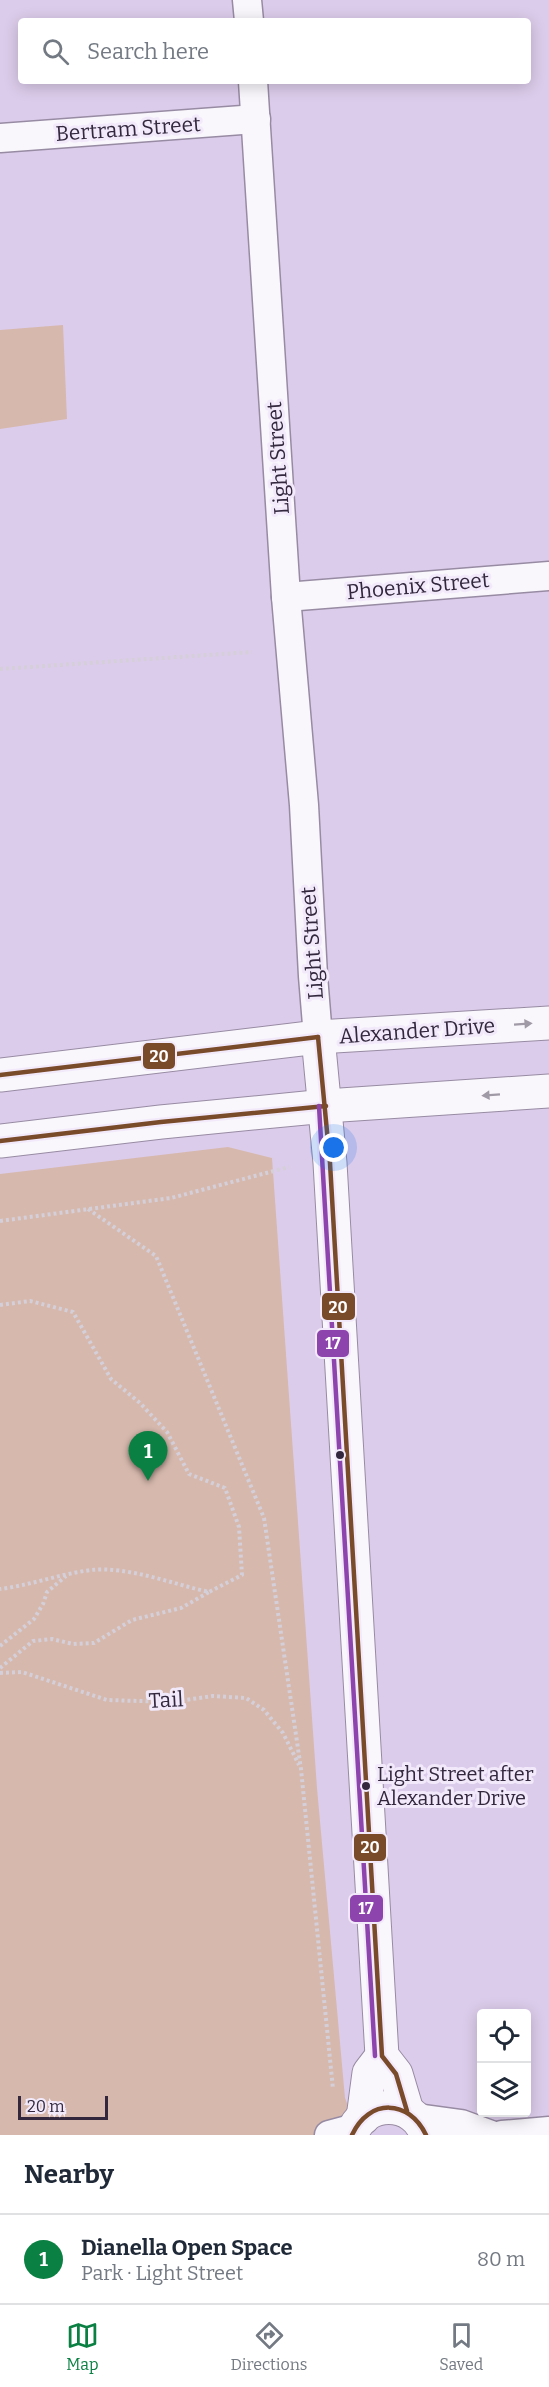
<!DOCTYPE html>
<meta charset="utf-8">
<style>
body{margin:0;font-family:Bitter,serif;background:#f6f6f7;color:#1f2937}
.controls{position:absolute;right:18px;bottom:18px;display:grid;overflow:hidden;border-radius:6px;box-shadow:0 3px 15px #0003}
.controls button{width:54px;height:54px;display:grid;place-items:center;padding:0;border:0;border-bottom:2px solid #e0e1e3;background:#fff;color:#1f2937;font:30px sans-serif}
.scale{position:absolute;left:18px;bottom:15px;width:90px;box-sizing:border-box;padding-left:6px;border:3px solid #32273d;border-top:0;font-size:16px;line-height:21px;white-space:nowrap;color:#32273d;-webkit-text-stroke:4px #f2eafb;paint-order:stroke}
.you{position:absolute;left:334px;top:1148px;width:21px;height:21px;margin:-15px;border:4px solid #fff;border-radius:50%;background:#1a73e8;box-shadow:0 0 0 9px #1a73e833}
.badge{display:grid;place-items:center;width:39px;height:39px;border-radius:50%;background:#0b8043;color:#fff;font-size:20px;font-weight:700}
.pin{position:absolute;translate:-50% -50px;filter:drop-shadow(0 2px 3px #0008)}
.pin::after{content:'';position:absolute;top:32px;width:21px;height:18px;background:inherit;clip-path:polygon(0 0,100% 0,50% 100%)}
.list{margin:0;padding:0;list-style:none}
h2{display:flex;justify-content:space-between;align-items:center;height:78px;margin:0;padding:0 24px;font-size:26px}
h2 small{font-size:20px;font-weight:400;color:#747a83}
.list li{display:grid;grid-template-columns:39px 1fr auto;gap:18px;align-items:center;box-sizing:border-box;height:90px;padding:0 24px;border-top:2px solid #e0e1e3}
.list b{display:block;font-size:22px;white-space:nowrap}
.list p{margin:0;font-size:20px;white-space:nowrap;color:#747a83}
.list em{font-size:20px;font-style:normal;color:#747a83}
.icon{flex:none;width:33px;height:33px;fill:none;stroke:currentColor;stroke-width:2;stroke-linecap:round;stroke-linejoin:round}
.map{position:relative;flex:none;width:549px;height:2135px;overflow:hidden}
.search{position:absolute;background:#fff;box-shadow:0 3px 15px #0003;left:18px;right:18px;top:18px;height:66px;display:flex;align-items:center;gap:15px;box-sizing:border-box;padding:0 21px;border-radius:6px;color:#747a83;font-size:22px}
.sheet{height:168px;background:#fff}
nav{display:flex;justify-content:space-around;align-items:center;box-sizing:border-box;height:84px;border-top:2px solid #e0e1e3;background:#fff;font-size:16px;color:#747a83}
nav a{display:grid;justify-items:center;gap:3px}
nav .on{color:#0b8043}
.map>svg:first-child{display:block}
.green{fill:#d6b8ad}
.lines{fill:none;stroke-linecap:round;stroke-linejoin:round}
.minor-casing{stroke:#978ba3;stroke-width:31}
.tertiary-casing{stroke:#978ba3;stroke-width:35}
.primary-casing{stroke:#978ba3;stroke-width:35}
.path{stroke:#d4cfd8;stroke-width:4;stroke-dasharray:3 3;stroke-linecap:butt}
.minor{stroke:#faf7fc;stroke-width:28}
.tertiary{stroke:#faf7fc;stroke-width:33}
.primary{stroke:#faf7fc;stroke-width:33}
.bus-1-casing{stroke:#f2eafb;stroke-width:9}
.bus-2-casing{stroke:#f2eafb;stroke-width:9}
.bus-1{stroke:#7a4b2a;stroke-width:4.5}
.bus-2{stroke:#8e44ad;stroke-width:4.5}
.oneway{fill:#a099a6}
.bus-dot{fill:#32273d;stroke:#f2eafb;stroke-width:2}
.labels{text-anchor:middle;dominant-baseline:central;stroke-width:6;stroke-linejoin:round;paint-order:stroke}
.bus-label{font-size:20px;fill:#32273d;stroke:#f2eafb;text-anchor:start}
.street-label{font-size:21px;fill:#32273d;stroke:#f2eafb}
.line-badge{stroke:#f2eafb;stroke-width:2}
.badge-label{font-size:16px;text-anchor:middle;font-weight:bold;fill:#fff}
</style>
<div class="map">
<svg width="549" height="2135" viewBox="0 0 549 2135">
<rect width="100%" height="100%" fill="#dccceb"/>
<g class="green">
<path d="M63 325 67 419 0 429V330Z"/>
<path d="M228 1147 272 1158 317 1788 345 2098 359 2135H0V1174Z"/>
</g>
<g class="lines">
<defs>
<g id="minor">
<path d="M247 0 249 21"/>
<path d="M253 81 286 597 304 805 313 976 318 1037"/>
<path d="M0 138 256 119"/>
<path d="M286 597 549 576"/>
<path d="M417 2118 461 2124 491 2135"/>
<path d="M329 2135 355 2128"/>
<path d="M502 2135 549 2131"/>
</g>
<g id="tertiary">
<path d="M318 1037 330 1163 382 2056 396 2074 407 2111"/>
<path d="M363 2118 369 2073 382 2056"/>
<path d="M352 2135C362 2098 416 2099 426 2135"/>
</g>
<g id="primary">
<path d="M0 1075 318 1037 549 1023"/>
<path d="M0 1141 161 1122 326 1106 549 1091"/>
</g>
</defs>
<use href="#minor" class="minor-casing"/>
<use href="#tertiary" class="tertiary-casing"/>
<use href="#primary" class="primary-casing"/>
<g class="path">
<path d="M0 669 252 652"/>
<path d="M88 1209 156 1256 264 1518 301 1769 333 2089"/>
<path d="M0 1221 171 1198 289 1167"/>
<path d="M0 1305 30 1301 73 1312 111 1379 140 1403 167 1432 189 1474 225 1488 239 1527 242 1575 209 1592C173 1584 127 1566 91 1570 60 1574 31 1585 0 1589"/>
<path d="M0 1646 34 1619 43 1604 47 1592 66 1576"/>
<path d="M0 1668 33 1641 52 1639 73 1644 94 1643 132 1620 181 1608 209 1592"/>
<path d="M0 1673 22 1672 107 1700 171 1702 213 1696 246 1698 264 1710 283 1733 299 1765"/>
</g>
<use href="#minor" class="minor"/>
<use href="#tertiary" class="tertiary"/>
<use href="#primary" class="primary"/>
<defs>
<g id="bus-1">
<path d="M318 1037 330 1163 382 2056 396 2074 407 2111"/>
<path d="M0 1075 318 1037"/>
<path d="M0 1141 161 1122 326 1106"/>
<path d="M352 2135C369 2098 409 2099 426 2135"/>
</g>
<path id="bus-2" d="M319 1106 375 2056"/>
</defs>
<use href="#bus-1" class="bus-1-casing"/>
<use href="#bus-2" class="bus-2-casing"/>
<use href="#bus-1" class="bus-1"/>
<use href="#bus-2" class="bus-2"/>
</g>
<defs><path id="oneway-solid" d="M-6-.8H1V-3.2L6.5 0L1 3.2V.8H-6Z" transform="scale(1.5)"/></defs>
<g class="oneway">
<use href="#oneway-solid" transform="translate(523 1024) rotate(-4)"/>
<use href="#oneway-solid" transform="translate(491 1095) rotate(176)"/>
</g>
<g class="bus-dot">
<circle cx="340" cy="1455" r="5"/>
<circle cx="366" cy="1786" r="5"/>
</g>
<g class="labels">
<g class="bus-label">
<text x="377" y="1774">Light Street after<tspan x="377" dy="24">Alexander Drive</tspan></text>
</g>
<g class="street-label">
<text transform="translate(128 129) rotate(-4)">Bertram Street</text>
<text transform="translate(278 458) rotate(-94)">Light Street</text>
<text transform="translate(418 586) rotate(-5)">Phoenix Street</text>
<text transform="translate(312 943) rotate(-94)">Light Street</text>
<text transform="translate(417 1031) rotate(-4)">Alexander Drive</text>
<text transform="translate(166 1700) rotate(-3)">Tail</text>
</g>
</g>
<g class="line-badge">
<rect x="142" y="1042" width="34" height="28" rx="6" fill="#7a4b2a"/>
<rect x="321" y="1292" width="35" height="29" rx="6" fill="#7a4b2a"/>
<rect x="316" y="1329" width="34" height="29" rx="6" fill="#8e44ad"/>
<rect x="353" y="1833" width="34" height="29" rx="6" fill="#7a4b2a"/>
<rect x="349" y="1894" width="35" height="29" rx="6" fill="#8e44ad"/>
</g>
<g class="badge-label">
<text x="159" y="1062">20</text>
<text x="338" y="1313">20</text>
<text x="333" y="1349">17</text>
<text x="370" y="1853">20</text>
<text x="366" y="1914">17</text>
</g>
</svg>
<div class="controls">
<button><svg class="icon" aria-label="locate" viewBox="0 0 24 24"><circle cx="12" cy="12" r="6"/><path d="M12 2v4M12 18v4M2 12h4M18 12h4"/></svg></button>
<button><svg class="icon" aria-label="layers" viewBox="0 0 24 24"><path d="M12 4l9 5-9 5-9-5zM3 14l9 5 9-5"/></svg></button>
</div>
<div class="scale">20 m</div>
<div class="you"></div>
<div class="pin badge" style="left:148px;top:1481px">1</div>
<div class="search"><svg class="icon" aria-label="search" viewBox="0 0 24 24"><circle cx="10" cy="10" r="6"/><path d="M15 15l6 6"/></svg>Search here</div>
</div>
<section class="sheet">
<h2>Nearby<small></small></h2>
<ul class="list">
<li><span class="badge">1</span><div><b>Dianella Open Space</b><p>Park · Light Street</p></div><em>80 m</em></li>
</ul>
</section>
<nav>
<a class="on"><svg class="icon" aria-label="map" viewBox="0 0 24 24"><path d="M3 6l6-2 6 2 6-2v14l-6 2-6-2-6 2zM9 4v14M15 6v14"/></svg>Map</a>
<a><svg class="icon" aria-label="directions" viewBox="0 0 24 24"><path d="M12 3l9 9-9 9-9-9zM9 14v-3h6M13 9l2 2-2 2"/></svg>Directions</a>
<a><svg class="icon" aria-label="saved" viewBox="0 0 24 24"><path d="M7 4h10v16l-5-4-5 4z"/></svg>Saved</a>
</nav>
